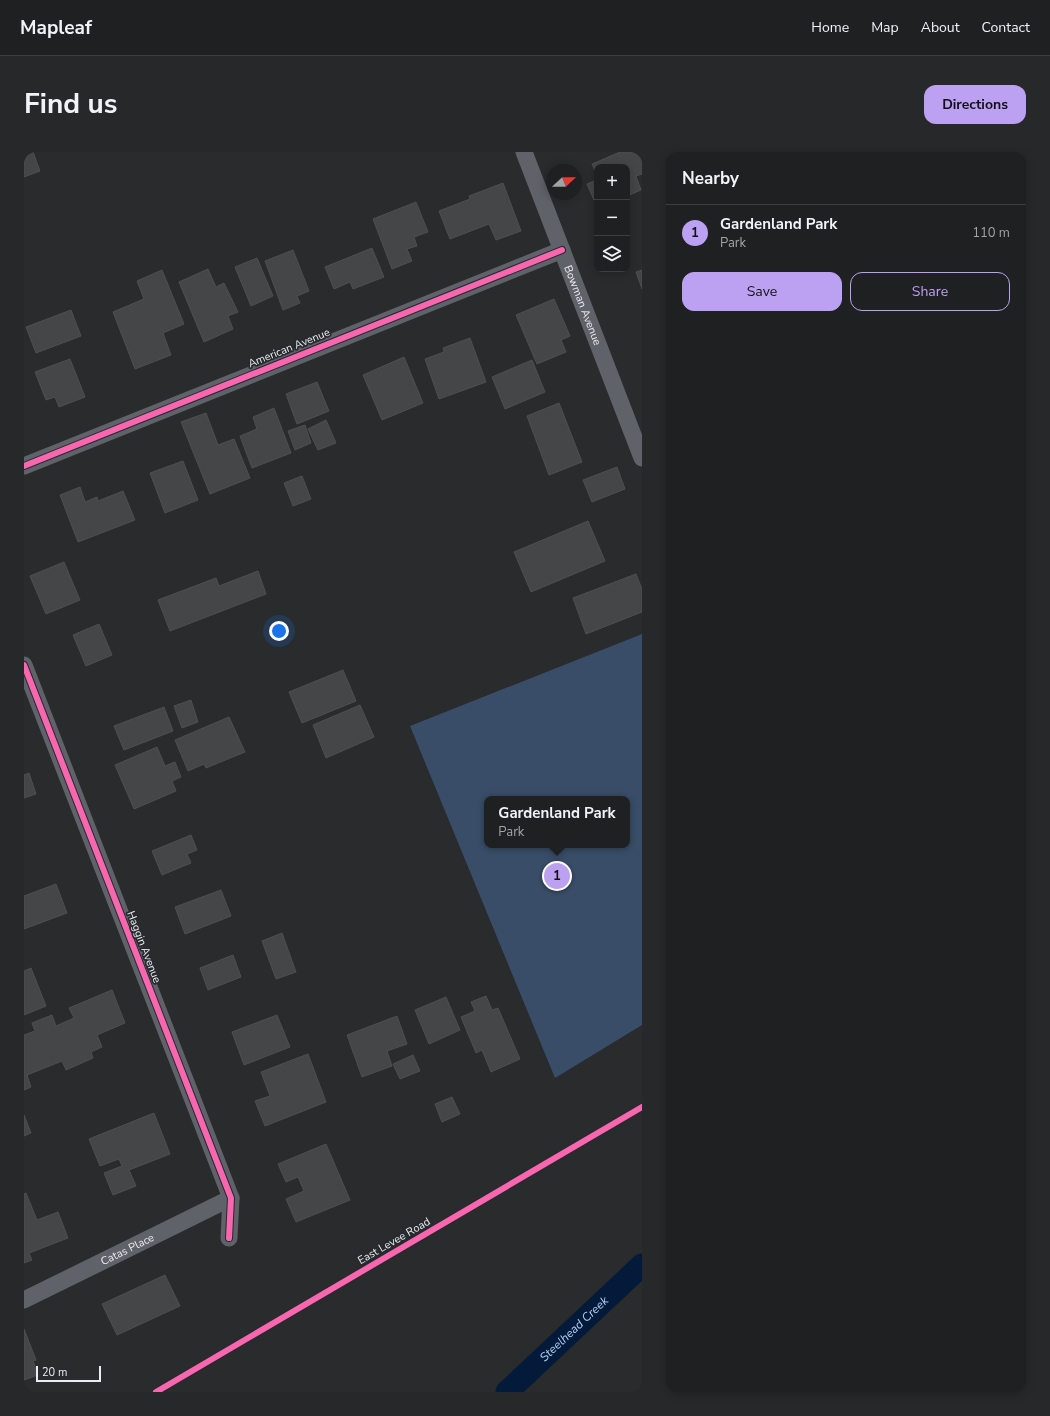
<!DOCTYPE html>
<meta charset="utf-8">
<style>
body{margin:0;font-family:"Nunito Sans",sans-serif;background:#27282a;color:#f1f3f6}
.controls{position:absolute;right:12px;top:12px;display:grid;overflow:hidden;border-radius:8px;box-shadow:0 2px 10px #0003}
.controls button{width:36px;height:36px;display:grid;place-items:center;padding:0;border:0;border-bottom:1px solid #3c3e40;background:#1f2022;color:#f1f3f6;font:20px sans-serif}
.compass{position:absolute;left:522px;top:12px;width:36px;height:36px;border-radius:50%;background:#1f2022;box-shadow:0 2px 10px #0003;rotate:68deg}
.scale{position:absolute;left:12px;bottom:10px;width:65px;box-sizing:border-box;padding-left:4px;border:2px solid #ebedf0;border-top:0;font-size:11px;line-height:14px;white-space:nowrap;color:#ebedf0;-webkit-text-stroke:3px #272a2f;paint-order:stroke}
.you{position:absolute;left:255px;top:479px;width:14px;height:14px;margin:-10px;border:3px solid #fff;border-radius:50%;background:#1a73e8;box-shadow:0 0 0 6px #1a73e833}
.badge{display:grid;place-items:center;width:26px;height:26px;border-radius:50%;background:#bca0f2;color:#111;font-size:13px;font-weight:700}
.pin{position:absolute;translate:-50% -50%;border:2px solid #fff;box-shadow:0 1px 4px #0006}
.popup{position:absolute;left:460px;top:644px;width:146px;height:52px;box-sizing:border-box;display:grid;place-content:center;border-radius:8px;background:#1f2022;filter:drop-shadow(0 1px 3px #0005);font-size:13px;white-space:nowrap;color:#a1a3a5}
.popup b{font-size:15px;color:#f1f3f6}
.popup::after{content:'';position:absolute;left:50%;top:100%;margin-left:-8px;border:8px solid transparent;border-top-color:#1f2022}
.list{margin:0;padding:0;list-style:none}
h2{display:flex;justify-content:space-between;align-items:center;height:52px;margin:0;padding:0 16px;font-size:17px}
h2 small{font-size:13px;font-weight:400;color:#a1a3a5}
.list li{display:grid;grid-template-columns:26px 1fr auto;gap:12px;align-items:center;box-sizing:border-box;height:56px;padding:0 16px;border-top:1px solid #3c3e40}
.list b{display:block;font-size:15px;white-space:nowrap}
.list p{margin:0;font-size:13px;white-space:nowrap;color:#a1a3a5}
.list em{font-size:13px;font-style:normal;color:#a1a3a5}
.actions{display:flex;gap:8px;padding:12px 16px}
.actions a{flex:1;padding:9px 0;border:1px solid #bca0f2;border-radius:12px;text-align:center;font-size:14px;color:#bca0f2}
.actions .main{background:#bca0f2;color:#111}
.icon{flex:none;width:22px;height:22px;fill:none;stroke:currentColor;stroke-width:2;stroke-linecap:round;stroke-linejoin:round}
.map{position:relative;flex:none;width:618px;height:1240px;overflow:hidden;border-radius:12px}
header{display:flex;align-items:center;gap:24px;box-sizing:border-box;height:56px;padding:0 20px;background:#1f2022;border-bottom:1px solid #3c3e40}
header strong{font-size:19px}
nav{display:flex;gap:22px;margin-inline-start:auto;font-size:14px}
.intro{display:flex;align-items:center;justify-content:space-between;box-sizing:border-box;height:96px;padding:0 24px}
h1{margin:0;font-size:28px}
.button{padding:10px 18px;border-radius:12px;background:#bca0f2;color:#111;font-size:14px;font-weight:700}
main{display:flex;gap:24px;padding:0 24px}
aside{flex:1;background:#1f2022;border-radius:12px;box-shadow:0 2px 10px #0003}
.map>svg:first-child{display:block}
.green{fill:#394d68;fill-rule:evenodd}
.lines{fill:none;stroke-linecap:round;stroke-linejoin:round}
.canal{stroke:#041a3a;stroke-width:23}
.building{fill:#444648;stroke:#4e4f51}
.street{stroke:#5f6268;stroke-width:17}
.cycleway-casing{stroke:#272a2f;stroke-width:8}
.cycleway{stroke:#f766af;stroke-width:6}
.labels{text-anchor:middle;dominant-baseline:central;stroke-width:3.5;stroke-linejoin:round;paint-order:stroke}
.street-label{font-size:11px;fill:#ebedf0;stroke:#272a2f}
.water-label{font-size:12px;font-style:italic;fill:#b5d3fa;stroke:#272a2f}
</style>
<header>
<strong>Mapleaf</strong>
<nav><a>Home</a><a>Map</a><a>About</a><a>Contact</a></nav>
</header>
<div class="intro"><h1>Find us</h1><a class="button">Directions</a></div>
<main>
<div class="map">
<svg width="618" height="1240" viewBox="0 0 618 1240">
<rect width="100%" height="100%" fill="#292b2d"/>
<path class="green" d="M618 482V873L531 926 386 574ZM463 647H603V693H463Z"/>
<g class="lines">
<path class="canal" id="s1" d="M483 1240 618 1113"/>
</g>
<g class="building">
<path d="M0 0H9L16 19 0 25Z"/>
<path d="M596 0H618V22L612 24 617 38 603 44V15H573V23L568 12Z"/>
<path d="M573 28V47L570 48 563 32Z"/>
<path d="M479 31 497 79 472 88 465 72 426 87 415 59 446 47 445 44Z"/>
<path d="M392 50 404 80 390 85 393 94 383 97 388 109 368 117 349 67Z"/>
<path d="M348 96 360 125 329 137 326 130 310 137 301 115Z"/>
<path d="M269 98 285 139 273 144 276 151 259 158 241 109Z"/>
<path d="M233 106 249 144 227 154 211 115Z"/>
<path d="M184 117 192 135 200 131 214 160 204 164 209 177 180 190 155 130Z"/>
<path d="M138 118 160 172 139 181 147 203 111 217 89 160 120 147 113 129Z"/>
<path d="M618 118V137L612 120Z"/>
<path d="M530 147 546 184 537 188 542 200 513 212 492 163Z"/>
<path d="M47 158 57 184 12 201 2 175Z"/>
<path d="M446 186 462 230 415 247 401 207 420 200 419 196Z"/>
<path d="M380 205 399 251 358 268 339 223Z"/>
<path d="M46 207 61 245 35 255 31 245 22 248 11 220Z"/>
<path d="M508 208 521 240 481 257 468 225Z"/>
<path d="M293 230 305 259 273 272 262 242Z"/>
<path d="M535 251 558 310 525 323 503 264Z"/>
<path d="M250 256 267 301 228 316 216 284 233 277 229 265Z"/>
<path d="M182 261 194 293 210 287 226 326 186 342 157 270Z"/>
<path d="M302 268 312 291 294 298 284 277Z"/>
<path d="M281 273 287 291 271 298 264 279Z"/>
<path d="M159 309 174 348 141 361 126 321Z"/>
<path d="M593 315 601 337 568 350 559 328Z"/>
<path d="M278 324 287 347 269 354 260 331Z"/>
<path d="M56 335 61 350 73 345 74 349 99 339 111 368 54 390 36 343Z"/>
<path d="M564 369 581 409 507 440 490 400Z"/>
<path d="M40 410 56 448 22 462 6 424Z"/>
<path d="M234 419 242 442 146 479 134 448 192 426 195 434Z"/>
<path d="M612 422 618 437V460L562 482 549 446Z"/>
<path d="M75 472 88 503 62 514 49 483Z"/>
<path d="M319 518 332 549 278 571 265 540Z"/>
<path d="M167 548 174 570 158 576 150 554Z"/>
<path d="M336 553 350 585 302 606 289 573Z"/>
<path d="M140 555 149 579 100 598 90 574Z"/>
<path d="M205 565 221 600 182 616 180 612 164 619 151 588Z"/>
<path d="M133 595 141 614 151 610 157 625 148 629 152 639 110 657 91 613Z"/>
<path d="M5 621 12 642 0 646V623Z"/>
<path d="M167 683 173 698 163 702 167 711 138 723 128 699Z"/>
<path d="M32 732 43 761 0 777V744Z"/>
<path d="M197 738 207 764 161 782 151 755Z"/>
<path d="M258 781 272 820 252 827 238 789Z"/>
<path d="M209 803 217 825 184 838 176 816Z"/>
<path d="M7 816 22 854 0 863V819Z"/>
<path d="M88 838 101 871 73 883 78 895 67 900 69 906 42 918 38 909 3 923 7 935 0 938V883L11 879 8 871 28 863 32 874 50 866 45 856Z"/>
<path d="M462 844 468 858 474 856 496 907 467 920 458 898 452 901 437 865 451 859 447 850Z"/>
<path d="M422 845 436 878 405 892 391 858Z"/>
<path d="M253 863 266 895 220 913 208 880Z"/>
<path d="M373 864 383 892 363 899 368 914 338 925 323 883Z"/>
<path d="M284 902 302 950 241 974 231 949 246 944 237 920Z"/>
<path d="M389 903 396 919 376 927 369 912Z"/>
<path d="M428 945 436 962 418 970 411 952Z"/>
<path d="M130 961 146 1002 105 1018 112 1034 89 1043 80 1021 98 1014 95 1007 76 1014 65 987Z"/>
<path d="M0 963 7 981 0 984Z"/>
<path d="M302 992 326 1048 272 1070 262 1047 280 1039 274 1025 262 1030 254 1012Z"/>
<path d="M2 1041 13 1068 34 1060 44 1086 5 1101 8 1108 0 1111V1042Z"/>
<path d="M141 1123 156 1154 93 1183 78 1152Z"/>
<path d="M0 1177 12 1208 9 1209 14 1223 0 1228Z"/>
</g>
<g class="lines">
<g class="street">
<path id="s2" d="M500 0 618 306"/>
<path d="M0 314 538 98"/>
<path d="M0 513 207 1046 205 1086"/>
<path id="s3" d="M0 1148 207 1046"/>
</g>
<defs>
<g id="cycleway">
<path d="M0 314 538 98"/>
<path d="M0 513 207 1046 205 1086"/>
<path d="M132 1240 618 955"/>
</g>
</defs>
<use href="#cycleway" class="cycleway-casing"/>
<use href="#cycleway" class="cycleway"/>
</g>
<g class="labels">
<g class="street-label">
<text stroke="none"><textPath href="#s2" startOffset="164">Bowman Avenue</textPath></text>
<text transform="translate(265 196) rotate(-22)">American Avenue</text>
<text transform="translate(120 795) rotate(69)">Haggin Avenue</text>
<text transform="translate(370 1089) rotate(-30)">East Levee Road</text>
<text stroke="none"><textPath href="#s3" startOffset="115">Catas Place</textPath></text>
</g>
<g class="water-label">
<text stroke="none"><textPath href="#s1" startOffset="92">Steelhead Creek</textPath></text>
</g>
</g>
</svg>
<div class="controls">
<button>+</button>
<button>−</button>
<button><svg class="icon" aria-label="layers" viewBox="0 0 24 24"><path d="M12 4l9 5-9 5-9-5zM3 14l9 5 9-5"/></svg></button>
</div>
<svg class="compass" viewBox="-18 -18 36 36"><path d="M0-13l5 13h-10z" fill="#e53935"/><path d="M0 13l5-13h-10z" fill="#a1a3a5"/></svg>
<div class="scale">20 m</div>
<div class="you"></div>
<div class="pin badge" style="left:533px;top:724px">1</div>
<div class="popup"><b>Gardenland Park</b>Park</div>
</div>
<aside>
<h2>Nearby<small></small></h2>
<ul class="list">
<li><span class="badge">1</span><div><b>Gardenland Park</b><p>Park</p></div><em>110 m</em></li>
</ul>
<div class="actions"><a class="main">Save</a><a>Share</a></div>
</aside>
</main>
